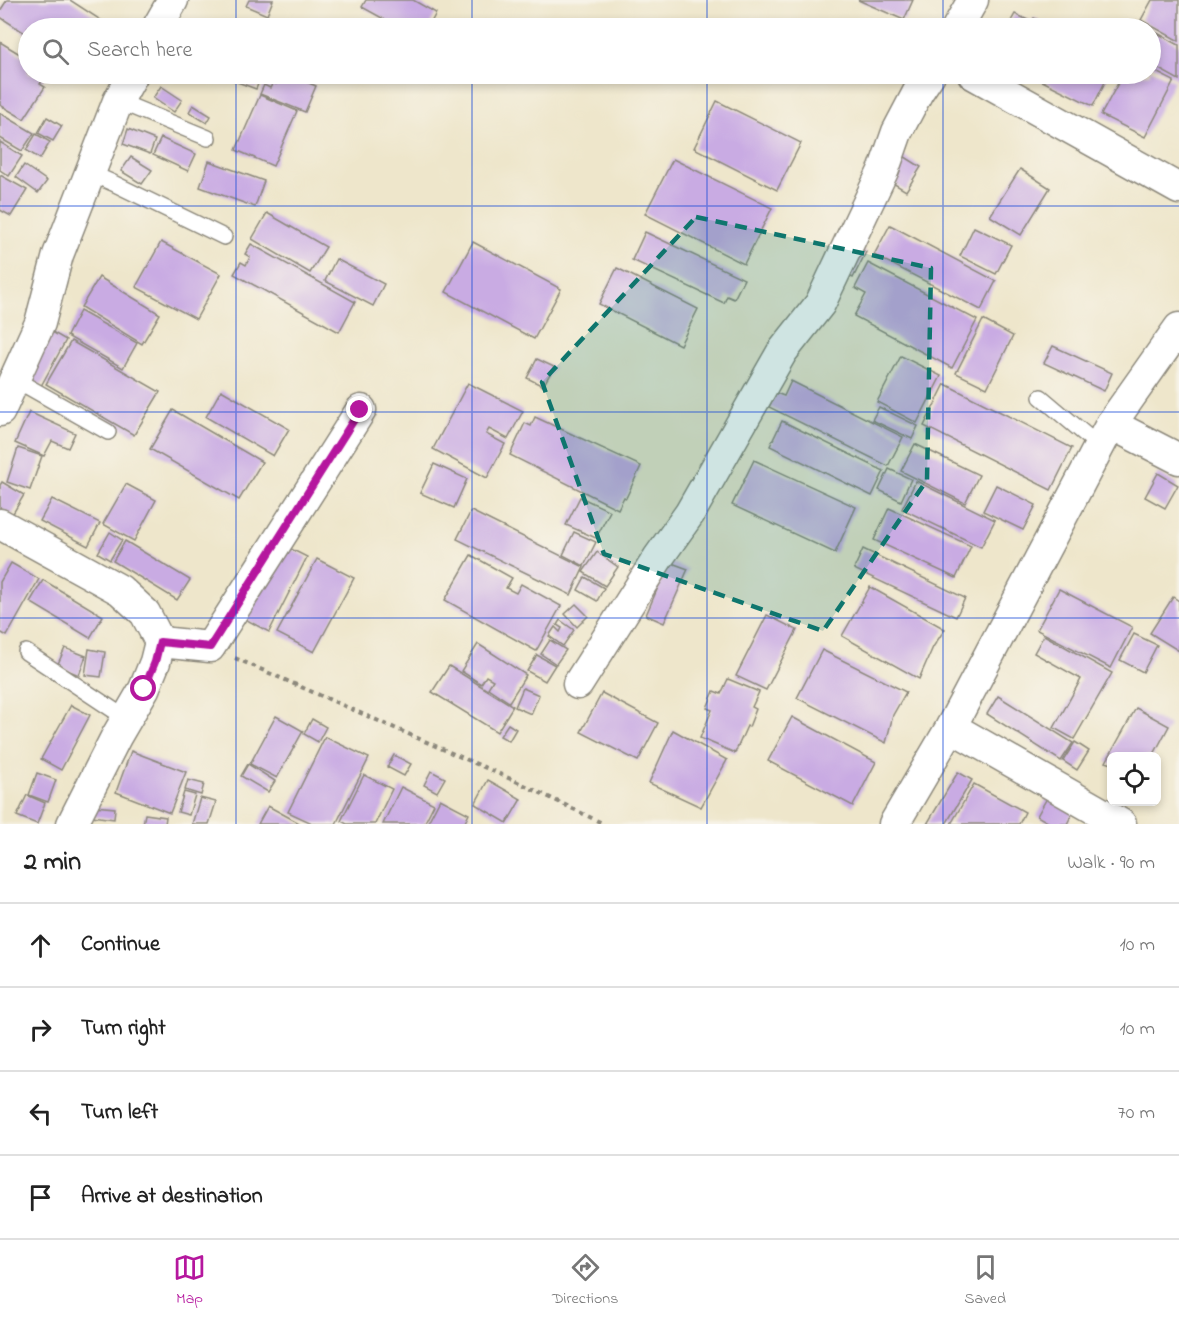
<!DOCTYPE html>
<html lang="en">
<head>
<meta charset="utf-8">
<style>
  body { margin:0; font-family:"Indie Flower",sans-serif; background:#f2f2f2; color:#222 }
  .controls { position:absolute; right:18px; bottom:18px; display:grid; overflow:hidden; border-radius:9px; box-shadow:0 3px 9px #0003 }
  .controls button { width:54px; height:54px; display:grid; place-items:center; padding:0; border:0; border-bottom:2px solid #e0e0e0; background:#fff; color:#222; font:30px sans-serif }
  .stop { position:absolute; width:18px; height:18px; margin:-14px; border:4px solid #b5179e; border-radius:50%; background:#fff }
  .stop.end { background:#b5179e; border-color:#fff; box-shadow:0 2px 6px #0008 }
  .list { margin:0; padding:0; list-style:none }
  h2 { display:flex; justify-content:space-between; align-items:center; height:78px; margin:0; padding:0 24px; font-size:26px }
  h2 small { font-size:20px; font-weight:400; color:#767676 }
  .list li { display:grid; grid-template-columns:39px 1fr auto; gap:18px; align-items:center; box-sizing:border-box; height:84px; padding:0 24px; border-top:2px solid #e0e0e0 }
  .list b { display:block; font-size:22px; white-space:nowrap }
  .list em { font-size:20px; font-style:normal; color:#767676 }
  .icon { flex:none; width:33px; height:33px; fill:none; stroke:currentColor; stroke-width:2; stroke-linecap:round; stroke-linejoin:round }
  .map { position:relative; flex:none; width:1179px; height:824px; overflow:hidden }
  .search { position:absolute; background:#fff; box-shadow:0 3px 9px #0003; left:18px; right:18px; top:18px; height:66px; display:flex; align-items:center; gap:15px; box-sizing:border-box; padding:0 21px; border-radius:33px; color:#767676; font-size:22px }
  .sheet { height:414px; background:#fff }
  nav { display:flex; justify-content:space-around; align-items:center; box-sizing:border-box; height:84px; border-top:2px solid #e0e0e0; background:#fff; font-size:16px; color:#767676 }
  nav a { display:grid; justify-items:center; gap:3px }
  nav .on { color:#b5179e }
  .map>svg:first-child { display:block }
  .building { fill:#c9abe3 }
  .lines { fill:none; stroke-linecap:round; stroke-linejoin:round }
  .lane-casing { stroke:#8c887b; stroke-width:18 }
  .street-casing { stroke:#8c887b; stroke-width:33 }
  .path { stroke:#8c887b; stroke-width:4; stroke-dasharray:4.5 4.5; stroke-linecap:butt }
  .lane { stroke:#fff; stroke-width:15 }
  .street { stroke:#fff; stroke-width:30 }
  .route { stroke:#b5179e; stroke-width:8 }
  .marked { fill:#0f766e; fill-opacity:0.2; stroke:#0f766e; stroke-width:4.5; stroke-dasharray:12 8; stroke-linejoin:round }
  .grid { fill:none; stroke:#1d4ed8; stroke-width:1.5; stroke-opacity:0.55 }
</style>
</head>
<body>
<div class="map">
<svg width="1179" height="824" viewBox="0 0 1179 824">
  <rect width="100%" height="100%" fill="#f7f3e8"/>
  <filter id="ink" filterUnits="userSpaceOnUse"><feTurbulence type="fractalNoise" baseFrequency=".0167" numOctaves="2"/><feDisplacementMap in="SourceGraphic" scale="12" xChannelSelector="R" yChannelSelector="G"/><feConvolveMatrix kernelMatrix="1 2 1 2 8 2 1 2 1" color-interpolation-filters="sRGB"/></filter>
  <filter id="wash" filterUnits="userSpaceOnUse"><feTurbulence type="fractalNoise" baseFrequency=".008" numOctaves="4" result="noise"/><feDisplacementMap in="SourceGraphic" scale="24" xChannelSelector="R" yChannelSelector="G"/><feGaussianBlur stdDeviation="1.35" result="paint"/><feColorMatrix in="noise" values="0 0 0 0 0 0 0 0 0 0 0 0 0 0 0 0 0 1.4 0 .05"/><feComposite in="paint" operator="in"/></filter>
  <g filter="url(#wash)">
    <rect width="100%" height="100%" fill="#eee6cb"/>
    <g id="blocks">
      <g class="building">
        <path d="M7 0H70L110 26 108 28H28V35L0 17V11Z"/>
        <path d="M249 0H273L267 15 246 6Z"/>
        <path d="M366 0H413L436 13 428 28H400L362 7Z"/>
        <path d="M858 0H913L904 20Z"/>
        <path d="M1152 0H1179V41L1141 20Z"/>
        <path d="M1015 14 1032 22 1034 18 1051 26 1049 28H1007Z"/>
        <path d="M1150 29 1179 45V80L1150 64Z"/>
        <path d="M0 42 28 59V74H47L40 84 45 87 24 119 0 105Z"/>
        <path d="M1150 69 1174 81 1145 137 1101 115 1123 74H1150Z"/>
        <path d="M216 74H262L256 89Z"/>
        <path d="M272 74H287L316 86 305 112 260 94 264 85 270 88 273 83 276 84 278 80 271 77Z"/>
        <path d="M1041 74H1109L1093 106 1038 79Z"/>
        <path d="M161 86 182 100 174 112 153 98Z"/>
        <path d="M260 95 297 111 273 166 236 150Z"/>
        <path d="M717 101 801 143 777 190 694 148Z"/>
        <path d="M193 105 211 116 207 123 189 112Z"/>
        <path d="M0 113 34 133 22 151 0 138Z"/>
        <path d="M47 117 62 126 53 141 38 133Z"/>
        <path d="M128 129 155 140 150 154 123 144Z"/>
        <path d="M36 134 50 142 40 159 26 150Z"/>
        <path d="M161 138 196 154 188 171 153 155Z"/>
        <path d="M0 142 22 156 9 176 0 170Z"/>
        <path d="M902 155 921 167 906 191 886 179Z"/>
        <path d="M131 157 152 170 142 184 121 171Z"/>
        <path d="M673 159 772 208 744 264 645 214Z"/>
        <path d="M209 161 264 181 255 207 200 187Z"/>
        <path d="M24 165 47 181 38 193 16 177Z"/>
        <path d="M1020 169 1050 188 1021 235 990 216Z"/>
        <path d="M0 175 27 190 11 216 0 210Z"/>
        <path d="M267 213 326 247 310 273 252 239Z"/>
        <path d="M890 225 996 281 981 310 874 255Z"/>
        <path d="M974 227 1011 245 996 274 960 256Z"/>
        <path d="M645 232 744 279 734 299 727 296 724 303 632 260Z"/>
        <path d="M161 242 221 274 196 319 136 287Z"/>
        <path d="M473 242 561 289 534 339 446 292Z"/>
        <path d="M251 244 355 302 339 332 234 274 241 262 246 265 250 257 245 254Z"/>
        <path d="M852 245 866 252 853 278 838 270Z"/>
        <path d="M336 259 384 284 373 306 325 281Z"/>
        <path d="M868 263 977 320 952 368 854 316 866 294 855 288Z"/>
        <path d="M617 268 698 309 680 345 599 304Z"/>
        <path d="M99 277 160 314 142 344 81 307Z"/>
        <path d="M80 311 137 343 123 368 67 336Z"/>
        <path d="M983 320 1013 336 987 388 956 373Z"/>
        <path d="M47 329 66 340 41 386 22 375Z"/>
        <path d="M71 341 160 392 134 435 46 384Z"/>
        <path d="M1053 346 1112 373 1104 391 1044 363Z"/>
        <path d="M901 356 941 376 917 423 877 402Z"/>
        <path d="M537 359 554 367 543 386 527 378Z"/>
        <path d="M791 381 903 437 888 466 769 407 776 393 784 396Z"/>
        <path d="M468 383 523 411 508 439 489 429 486 434 505 444 487 478 433 449Z"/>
        <path d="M945 384 1072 448 1051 490 924 426Z"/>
        <path d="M221 390 289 429 273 456 206 417Z"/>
        <path d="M879 407 918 426 912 439 872 420Z"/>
        <path d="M173 410 262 462 239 500 150 449Z"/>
        <path d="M29 412 75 433 68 448 52 441 44 456 15 443Z"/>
        <path d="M535 417 641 466 626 498 624 497 618 509 510 455 525 423 531 426Z"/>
        <path d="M782 421 884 471 872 496 770 446Z"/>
        <path d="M915 444 979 475 965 503 901 471Z"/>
        <path d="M18 448 42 456 30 490 7 482Z"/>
        <path d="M754 460 856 507 835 553 732 505Z"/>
        <path d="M434 464 467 479 454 508 420 493Z"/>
        <path d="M889 469 911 479 901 501 879 490Z"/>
        <path d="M1158 473 1178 485 1165 508 1145 497Z"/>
        <path d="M916 481 995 520 981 547 902 509Z"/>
        <path d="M2 482 24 495 12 515 0 508V485Z"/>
        <path d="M126 484 156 500 134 541 103 524Z"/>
        <path d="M996 485 1036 505 1023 530 983 511Z"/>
        <path d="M580 497 610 511 596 538 566 525Z"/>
        <path d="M52 499 100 523 88 546 40 521Z"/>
        <path d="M889 508 971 546 956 578 874 540Z"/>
        <path d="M471 511 584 567 571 595 457 539Z"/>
        <path d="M110 532 122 540 110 560 98 553Z"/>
        <path d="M574 532 596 542 584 566 563 555Z"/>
        <path d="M125 541 190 580 177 600 113 561Z"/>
        <path d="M283 545 307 557 269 632 245 619Z"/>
        <path d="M863 549 965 598 956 617 854 569Z"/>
        <path d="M597 552 618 567 605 586 583 572Z"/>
        <path d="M471 555 512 578 506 588 516 593 521 584 561 606 536 651 445 600Z"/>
        <path d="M317 559 354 578 314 652 277 633Z"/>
        <path d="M669 562 688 569 664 623 646 615Z"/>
        <path d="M11 563 39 579 7 636 0 632V582Z"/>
        <path d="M585 577 604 588 597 601 578 590Z"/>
        <path d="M43 580 103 616 90 638 30 602Z"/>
        <path d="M870 587 945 629 933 647 919 679 842 636Z"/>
        <path d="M1059 589 1132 627 1111 668 1037 630Z"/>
        <path d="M1173 597 1179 601V651L1150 633Z"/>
        <path d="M576 604 588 616 577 627 565 614Z"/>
        <path d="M767 615 797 630 766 690 736 676Z"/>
        <path d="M560 620 574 630 563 646 549 636 555 627 560 632 562 628 557 625Z"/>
        <path d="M1134 634 1157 645 1143 672 1120 660Z"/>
        <path d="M1044 635 1112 673 1074 739 1054 728 1081 679 1034 653Z"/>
        <path d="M550 640 566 650 556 664 541 654Z"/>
        <path d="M478 644 526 675 509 702 488 688 493 680 486 676 481 684 461 671Z"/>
        <path d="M65 648 86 656 79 675 57 666Z"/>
        <path d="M89 649 105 652 101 677 85 675Z"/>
        <path d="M822 650 906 692 893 715 886 743 797 698Z"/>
        <path d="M537 655 555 665 545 681 527 671Z"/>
        <path d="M449 666 513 706 497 732 432 692Z"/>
        <path d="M728 679 759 692 752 707 756 709 749 727 747 726 735 753 700 738 712 710 707 708 714 691 721 694Z"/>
        <path d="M523 688 539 695 531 714 515 707Z"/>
        <path d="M602 693 658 723 638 761 581 732Z"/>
        <path d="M998 696 1073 743 1061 761 987 714Z"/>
        <path d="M71 705 90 715 61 770 41 759Z"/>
        <path d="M1136 708 1169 726 1153 756H1112V764L1106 762Z"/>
        <path d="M276 716 303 731 277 778 250 764Z"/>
        <path d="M792 717 876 762 853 806 768 761Z"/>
        <path d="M312 719 326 727 318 742 304 734Z"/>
        <path d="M508 724 516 729 509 741 500 736Z"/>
        <path d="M673 730 727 760 701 807 649 783Z"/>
        <path d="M325 737 369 758 336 824H314L288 812Z"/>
        <path d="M1075 742 1089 751 1077 770 1063 761Z"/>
        <path d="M131 751 186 772 170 813 116 792Z"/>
        <path d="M394 755 411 764 404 776 387 767Z"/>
        <path d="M248 764 275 781 268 792 241 776Z"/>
        <path d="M431 771 445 778 437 792 424 785Z"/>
        <path d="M958 772 972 780 946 824H927Z"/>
        <path d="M37 773 56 780 48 802 29 795Z"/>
        <path d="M364 775 392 789 375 824H347L341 821Z"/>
        <path d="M188 780 204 784 201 795 185 790Z"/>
        <path d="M488 780 521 799 507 823 475 804Z"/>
        <path d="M974 784 1025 812 1019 824H951Z"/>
        <path d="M401 787 434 804 424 824H383Z"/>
        <path d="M184 792 195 795 189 815 178 812Z"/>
        <path d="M27 795 45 803 37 824 17 816Z"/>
        <path d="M200 798 216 802 209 824H192Z"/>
        <path d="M1047 798 1073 812 1067 824H1051L1037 816Z"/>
        <path d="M440 799 469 814 464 824H427Z"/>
        <path d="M93 806 115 808 114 819 92 816Z"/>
        <path d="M268 806 301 824H258Z"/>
        <path d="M145 814 166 817 165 824H143Z"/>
      </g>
    </g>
  </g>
  <g filter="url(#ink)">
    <use href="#blocks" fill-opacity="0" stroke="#8c887b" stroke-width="1.5"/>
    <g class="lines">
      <g class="lane-casing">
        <g id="lane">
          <path d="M118 101 208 138"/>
          <path d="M90 173 113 183 224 237"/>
          <path d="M14 380 25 385 108 432"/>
          <path d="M1041 397 1099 446"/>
          <path d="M26 652 127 719"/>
        </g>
      </g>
      <g class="street-casing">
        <g id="street">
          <path d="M157 28 173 0"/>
          <path d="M957 28 973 0"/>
          <path d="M973 74 1179 189"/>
          <path d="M0 411 40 323 58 255 118 101 133 74"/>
          <path d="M1111 424 1179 459"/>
          <path d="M0 524 120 590 145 613 160 642 155 662 144 689 116 737 72 824"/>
          <path d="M160 642 210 647 361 410"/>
          <path d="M578 684 658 558 690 513 782 352 820 304 884 169 897 132 918 92 930 74"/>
          <path d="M951 727 1121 824"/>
          <path d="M894 824 951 727 1111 424 1179 328"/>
        </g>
      </g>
      <path class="path" d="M235 658 520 783 604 824"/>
      <use href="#lane" class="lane"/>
      <use href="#street" class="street"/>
    </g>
  </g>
  <g class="lines" filter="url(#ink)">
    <path class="route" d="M144 689 155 662 160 642 210 647 360 410"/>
  </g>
  <path class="marked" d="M696 217 931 268 927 480 823 631 604 554 542 382Z"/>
  <path class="grid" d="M236 0V28M472 0V28M707 0V28M943 0V28M236 74V824M472 74V824M707 74V824M943 74V824M0 206H1179M0 412H1179M0 618H1179"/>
</svg>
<div class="controls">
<button><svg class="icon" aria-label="locate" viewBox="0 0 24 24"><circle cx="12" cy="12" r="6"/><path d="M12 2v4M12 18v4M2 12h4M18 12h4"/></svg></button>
</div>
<div class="stop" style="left:144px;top:689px"></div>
<div class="stop end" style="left:360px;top:410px"></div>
<div class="search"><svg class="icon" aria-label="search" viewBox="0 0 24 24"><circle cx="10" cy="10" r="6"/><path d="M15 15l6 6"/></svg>Search here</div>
</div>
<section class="sheet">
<h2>2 min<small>Walk · 90 m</small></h2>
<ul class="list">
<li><svg class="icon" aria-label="ahead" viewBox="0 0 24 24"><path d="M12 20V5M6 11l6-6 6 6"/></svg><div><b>Continue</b></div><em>10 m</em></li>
<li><svg class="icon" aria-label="right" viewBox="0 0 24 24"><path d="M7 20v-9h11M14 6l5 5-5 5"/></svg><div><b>Turn right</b></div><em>10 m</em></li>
<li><svg class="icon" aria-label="left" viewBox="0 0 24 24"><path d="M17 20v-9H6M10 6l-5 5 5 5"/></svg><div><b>Turn left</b></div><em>70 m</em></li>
<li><svg class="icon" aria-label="arrive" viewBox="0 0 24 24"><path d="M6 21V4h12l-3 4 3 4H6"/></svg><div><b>Arrive at destination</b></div></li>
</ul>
</section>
<nav>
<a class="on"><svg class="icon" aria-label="map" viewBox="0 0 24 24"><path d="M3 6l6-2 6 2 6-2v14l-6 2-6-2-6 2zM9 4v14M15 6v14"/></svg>Map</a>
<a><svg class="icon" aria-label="directions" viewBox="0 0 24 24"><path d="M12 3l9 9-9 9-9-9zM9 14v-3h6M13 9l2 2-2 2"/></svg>Directions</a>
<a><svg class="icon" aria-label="saved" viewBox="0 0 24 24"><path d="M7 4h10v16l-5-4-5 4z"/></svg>Saved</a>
</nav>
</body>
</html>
